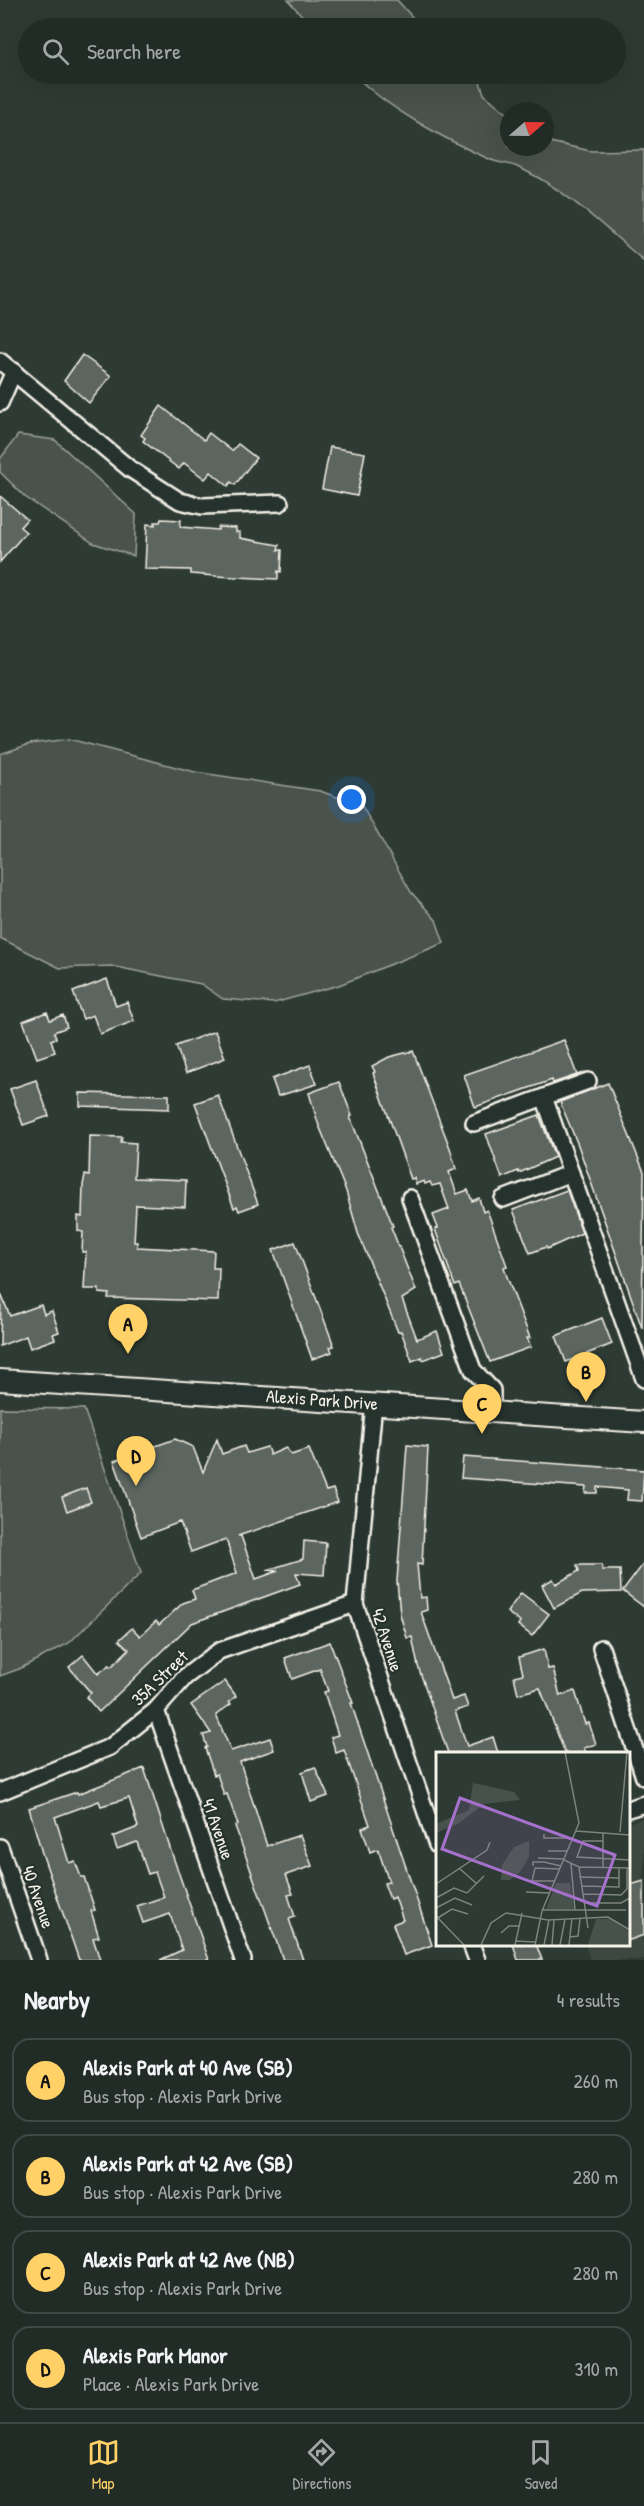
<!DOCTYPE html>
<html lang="en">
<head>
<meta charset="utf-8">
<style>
  body { margin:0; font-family:"Patrick Hand",sans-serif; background:#2e3833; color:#f1f3f6 }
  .compass { position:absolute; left:500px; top:102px; width:54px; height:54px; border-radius:50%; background:#222c27; box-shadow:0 6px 24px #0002; rotate:70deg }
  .you { position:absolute; left:352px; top:800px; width:21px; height:21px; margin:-15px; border:4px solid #fff; border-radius:50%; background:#1a73e8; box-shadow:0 0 0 9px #1a73e833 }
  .badge { display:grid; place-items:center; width:39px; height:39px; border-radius:50%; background:#ffd166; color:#111; font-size:20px; font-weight:700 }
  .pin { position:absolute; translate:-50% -50px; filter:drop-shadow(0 2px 3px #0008) }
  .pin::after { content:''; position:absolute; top:32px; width:21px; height:18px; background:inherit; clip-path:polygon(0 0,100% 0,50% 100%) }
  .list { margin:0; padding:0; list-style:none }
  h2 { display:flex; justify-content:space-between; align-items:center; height:78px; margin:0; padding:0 24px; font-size:26px }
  h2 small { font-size:20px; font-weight:400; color:#a2a7a7 }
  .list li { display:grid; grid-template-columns:39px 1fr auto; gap:18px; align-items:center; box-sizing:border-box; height:84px; margin:0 12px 12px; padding:0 12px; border:2px solid #3f4844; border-radius:18px }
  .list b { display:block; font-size:22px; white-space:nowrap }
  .list p { margin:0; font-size:20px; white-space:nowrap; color:#a2a7a7 }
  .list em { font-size:20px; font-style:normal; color:#a2a7a7 }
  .icon { flex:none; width:33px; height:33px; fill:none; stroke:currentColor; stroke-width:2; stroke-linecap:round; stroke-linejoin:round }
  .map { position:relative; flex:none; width:644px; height:1960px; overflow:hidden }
  .search { position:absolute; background:#222c27; box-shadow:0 6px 24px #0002; left:18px; right:18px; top:18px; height:66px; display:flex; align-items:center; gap:15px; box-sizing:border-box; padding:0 21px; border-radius:33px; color:#a2a7a7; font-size:22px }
  .sheet { height:462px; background:#222c27 }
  nav { display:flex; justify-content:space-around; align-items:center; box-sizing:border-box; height:84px; border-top:2px solid #3f4844; background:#222c27; font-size:16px; color:#a2a7a7 }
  nav a { display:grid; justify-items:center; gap:3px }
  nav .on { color:#ffd166 }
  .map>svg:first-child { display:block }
  .built { fill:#3c4841 }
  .green { fill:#48524c; stroke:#9ea29a; stroke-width:1.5 }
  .building { fill:#5c655e; stroke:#f4f1e8; stroke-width:1.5 }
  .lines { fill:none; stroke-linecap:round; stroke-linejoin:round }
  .minor-casing { stroke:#f4f1e8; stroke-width:20 }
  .tertiary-casing { stroke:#f4f1e8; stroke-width:24 }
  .minor { stroke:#26332d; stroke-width:15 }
  .tertiary { stroke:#26332d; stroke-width:20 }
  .labels { text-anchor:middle; stroke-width:4.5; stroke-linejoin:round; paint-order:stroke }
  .street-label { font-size:18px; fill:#f4f1e8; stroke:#26332d }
  .inset-road { fill:none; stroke:#7d847c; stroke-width:1.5 }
  .view { fill:#a571cd; fill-opacity:0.15; stroke:#a571cd; stroke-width:3 }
  .inset-edge { fill:none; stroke:#f4f1e8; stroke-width:3 }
</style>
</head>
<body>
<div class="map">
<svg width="644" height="1960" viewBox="0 0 644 1960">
  <rect width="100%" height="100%" fill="#2e3b34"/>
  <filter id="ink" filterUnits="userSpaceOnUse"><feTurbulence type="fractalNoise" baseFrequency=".0167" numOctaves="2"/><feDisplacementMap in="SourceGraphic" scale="12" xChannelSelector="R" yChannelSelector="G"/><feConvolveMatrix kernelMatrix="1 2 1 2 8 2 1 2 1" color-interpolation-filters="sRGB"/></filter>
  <g filter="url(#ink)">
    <path class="built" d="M644 1818V1960H590L585 1944H628V1823Z"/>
    <g class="green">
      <path d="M288 0H397L422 28H313Z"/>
      <path d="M354 74H470L480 82 484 94 509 115V147H545V141L591 151 644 150V261C604 227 564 187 515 166 507 163 497 163 489 159 448 141 383 106 354 74Z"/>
      <path d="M18 435 55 440 136 514 134 556 93 543 25 497 0 472V459Z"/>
      <path d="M69 739 195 772 320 791 362 806 411 892 436 920 444 943 339 985 274 1003 223 999 201 984 111 966 60 968 0 938V754L30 744Z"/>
      <path d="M0 1408 84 1409 141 1573 69 1643 19 1669 0 1676Z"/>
    </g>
    <g class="building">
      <path d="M82 355 111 376 89 403 64 381Z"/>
      <path d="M161 406 204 440 209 433 232 451 238 444 256 458 235 485 231 482 228 486 211 472 205 479 184 463 179 469 143 441 145 438 141 435Z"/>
      <path d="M330 447 365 453 357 496 322 489Z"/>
      <path d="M0 496 27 519 20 527 26 532 0 562Z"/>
      <path d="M161 519 181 520 180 527 218 530V527L236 528V532H240V538L279 545 278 550H282L281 572 278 571V579L215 576 191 574V570L145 569 147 524 155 525V522H160Z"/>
      <path d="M107 979 116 1006 127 1002 134 1021 100 1034 93 1015 83 1019 73 992Z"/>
      <path d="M47 1012 50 1020 63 1015 67 1027 54 1032 56 1038 51 1040 55 1052 37 1058 23 1021Z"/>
      <path d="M215 1031 225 1058 186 1073 176 1046Z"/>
      <path d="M564 1040 577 1075 553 1083 552 1080 475 1107 464 1075Z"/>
      <path d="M413 1051 450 1148 456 1169 449 1172 457 1194 468 1190 472 1201 479 1198 483 1212 487 1210 507 1266 504 1267 506 1274 530 1338H527L531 1347 490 1362 459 1284 455 1286 435 1229 438 1228 433 1215 449 1209 440 1184 432 1186 430 1182 425 1184 424 1181 416 1184 414 1178 411 1179 373 1073 375 1072 372 1066 389 1057Z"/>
      <path d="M310 1065 317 1084 278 1096 272 1079Z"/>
      <path d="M36 1080 49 1116 23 1125 10 1089Z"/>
      <path d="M339 1082 352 1116 350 1117 393 1226 391 1227 416 1290 402 1299 417 1339 437 1331 444 1352 423 1360 422 1357 412 1361 401 1331 398 1332 358 1233 346 1191 318 1123 309 1093Z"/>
      <path d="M608 1083 644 1172 642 1328 578 1145 560 1102Z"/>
      <path d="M80 1093 169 1095V1109L80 1106Z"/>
      <path d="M218 1095 258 1204 239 1211 237 1206 234 1208 195 1103Z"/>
      <path d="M539 1115 555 1157 519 1173 518 1171 502 1178 486 1134Z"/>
      <path d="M90 1136 122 1137 121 1142 136 1143 134 1178 186 1180 185 1207 136 1205 134 1242H137V1247L214 1251 213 1268H219L218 1301 108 1298 109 1294 99 1293V1289H84L86 1252H82L83 1232 78 1231V1216L82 1217 83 1185 85 1175 89 1176Z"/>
      <path d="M567 1190 582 1233 547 1249 546 1247 530 1253 513 1210Z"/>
      <path d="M295 1242 334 1346 330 1347 332 1352 312 1359 273 1250Z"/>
      <path d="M1 1294 10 1316 41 1305 44 1314 52 1311 59 1332 53 1334 55 1339 30 1348 26 1336 0 1346Z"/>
      <path d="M602 1318 612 1344 566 1362 556 1336Z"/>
      <path d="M175 1439 193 1447 203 1472 217 1439 222 1454 244 1446 247 1453 267 1447 270 1455 286 1448 291 1455 309 1449 326 1491 333 1489 338 1502 238 1536H241L256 1579 278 1571 267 1570 303 1559 304 1541 326 1543 324 1575 296 1573 300 1584 192 1623 99 1712 86 1697 91 1693 69 1667 83 1655 98 1674 109 1665 111 1667 129 1649 119 1640 132 1628 140 1636 156 1621 159 1625 183 1603 195 1599 192 1590 237 1573 226 1539 191 1552 180 1522 141 1537 114 1461Z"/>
      <path d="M407 1445 428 1447 422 1565 417 1564 420 1598 426 1597 427 1610 421 1612 452 1700 464 1696 468 1707 455 1711 467 1746 493 1737 498 1753H448L418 1666 412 1637 407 1638 400 1614 397 1581Z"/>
      <path d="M463 1457 644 1470 642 1501 627 1500 628 1490 597 1487V1493H585L586 1487 461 1478Z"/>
      <path d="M86 1488 91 1502 67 1511 62 1497Z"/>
      <path d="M644 1563V1607L623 1591Z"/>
      <path d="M577 1565H602V1570H620L621 1592 582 1593 554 1608 542 1585 553 1579 556 1584 579 1571Z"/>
      <path d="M521 1593 549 1614 532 1636 518 1625 520 1622 507 1612Z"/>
      <path d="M330 1642 353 1703H351L432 1945 404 1955 393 1924 403 1920 395 1897 390 1899 384 1883 389 1882 378 1849 370 1852 362 1828 370 1825 344 1750 336 1753 331 1737 338 1735 324 1692 328 1691 320 1669 292 1679 285 1658Z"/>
      <path d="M544 1649 548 1669 553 1668 560 1696 575 1691 585 1724 589 1723 596 1744 584 1748 586 1753H565L540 1688 518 1694 514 1676 523 1674 519 1657Z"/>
      <path d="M225 1681 236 1696 229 1702 231 1704 216 1715 231 1751 270 1738 274 1750 240 1762 267 1846 300 1835 312 1866 286 1875 293 1894 288 1895 295 1917 289 1919 303 1960H283L235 1826 238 1825 227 1794 224 1795 217 1774 214 1775 205 1748 207 1747 203 1735 211 1733 191 1705Z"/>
      <path d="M315 1767 328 1796 311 1802 302 1772Z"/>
      <path d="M144 1768 171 1851 209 1960H160L182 1950 170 1914 143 1923 137 1906 164 1897 155 1872 148 1874 137 1842 117 1849 113 1837 138 1827 129 1798 101 1806 99 1801 55 1817 69 1863 75 1861 81 1877H84L95 1910 91 1911 99 1937 93 1938 100 1960H79L42 1853 29 1808 77 1792 78 1794Z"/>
      <path d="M644 1881V1935L627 1941V1886Z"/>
      <path d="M513 1944H536L542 1960H518Z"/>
    </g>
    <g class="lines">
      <g class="minor-casing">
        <g id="minor">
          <path d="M0 361 130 469 180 501 202 506 280 503"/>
          <path d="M0 403 14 371"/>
          <path d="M588 1081 544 1097 644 1379"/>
          <path d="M474 1123 544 1097"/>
          <path d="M410 1198 473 1370 492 1390V1412"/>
          <path d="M503 1199 571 1173"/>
          <path d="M374 1403 355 1604 437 1845"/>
          <path d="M601 1648 644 1777"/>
          <path d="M156 1710 243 1960"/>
          <path d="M0 1792 110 1747 156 1710 185 1677 219 1651 355 1604"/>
          <path d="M628 1809 644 1804"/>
          <path d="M0 1847 39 1960"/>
          <path d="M471 1944 477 1960"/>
        </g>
      </g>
      <g class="tertiary-casing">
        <path id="tertiary" d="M0 1380 644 1422"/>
      </g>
      <use href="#minor" class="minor"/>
      <use href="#tertiary" class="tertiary"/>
    </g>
  </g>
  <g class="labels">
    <g class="street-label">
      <text transform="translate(322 1400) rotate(4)" y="6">Alexis Park Drive</text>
      <text transform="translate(387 1640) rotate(72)" y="6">42 Avenue</text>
      <text transform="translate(160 1678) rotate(-44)" y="6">35A Street</text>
      <text transform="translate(218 1829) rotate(71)" y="6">41 Avenue</text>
      <text transform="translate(38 1897) rotate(71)" y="6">40 Avenue</text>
    </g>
  </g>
  <g transform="translate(436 1752)">
    <rect width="194" height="194" fill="#2e3b34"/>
    <path d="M37 31 78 40 84 48 48 52 23 71 0 81V72L33 58ZM93 89V105L84 120 74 128H65L66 113 78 95ZM120 131H134L138 157H110ZM160 167H174L193 179V193H152Z" fill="#48524c"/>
    <path class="inset-road" d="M140 79 194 83M184 80 191 0M108 82V86H137M167 89H147L141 105 194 108M112 99H131M102 106 128 107M128 108 143 115 194 116M135 112 139 158M97 114V110H108L125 114M143 115 152 176M23 116 41 132M167 116V81M143 125 183 126M118 129H96L99 116 124 117M0 132 51 98 54 90M146 134 183 135V116M90 140 113 141M147 142 185 143 191 137V116M0 146 18 136 31 141 48 124M149 151H185L194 146M0 156 19 146 36 153M107 158H190M0 164 28 193M0 167 16 157 32 162M65 181 73 174H83M134 185 142 184 144 167M79 189 99 190M45 193 55 171 70 161 112 168 172 165 194 178M79 193 86 161M99 193 106 159 143 71 129 0M108 193 113 168M116 193 118 168M124 193 129 167M133 193 136 166"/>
    <path class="view" d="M24 46 179 103 161 154 6 97Z"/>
    <rect width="194" height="194" class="inset-edge"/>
  </g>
</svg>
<svg class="compass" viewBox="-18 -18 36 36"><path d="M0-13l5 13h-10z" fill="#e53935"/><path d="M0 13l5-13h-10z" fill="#a2a7a7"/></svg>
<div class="you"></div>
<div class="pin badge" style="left:128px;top:1354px">A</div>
<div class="pin badge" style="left:586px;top:1402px">B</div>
<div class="pin badge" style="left:482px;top:1434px">C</div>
<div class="pin badge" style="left:136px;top:1486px">D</div>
<div class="search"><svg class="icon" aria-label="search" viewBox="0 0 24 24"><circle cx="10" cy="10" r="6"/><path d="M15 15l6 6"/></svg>Search here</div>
</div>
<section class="sheet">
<h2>Nearby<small>4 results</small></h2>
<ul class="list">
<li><span class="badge">A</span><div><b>Alexis Park at 40 Ave (SB)</b><p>Bus stop · Alexis Park Drive</p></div><em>260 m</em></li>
<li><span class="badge">B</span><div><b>Alexis Park at 42 Ave (SB)</b><p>Bus stop · Alexis Park Drive</p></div><em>280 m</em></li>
<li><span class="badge">C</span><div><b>Alexis Park at 42 Ave (NB)</b><p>Bus stop · Alexis Park Drive</p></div><em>280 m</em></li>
<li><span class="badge">D</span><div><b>Alexis Park Manor</b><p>Place · Alexis Park Drive</p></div><em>310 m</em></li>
</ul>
</section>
<nav>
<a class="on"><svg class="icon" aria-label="map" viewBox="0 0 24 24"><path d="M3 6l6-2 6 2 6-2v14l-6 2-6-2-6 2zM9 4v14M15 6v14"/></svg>Map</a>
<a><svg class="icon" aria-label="directions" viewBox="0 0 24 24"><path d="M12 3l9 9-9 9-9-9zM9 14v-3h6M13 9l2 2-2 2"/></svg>Directions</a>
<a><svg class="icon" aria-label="saved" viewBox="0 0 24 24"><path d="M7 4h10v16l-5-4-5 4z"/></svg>Saved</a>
</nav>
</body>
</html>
